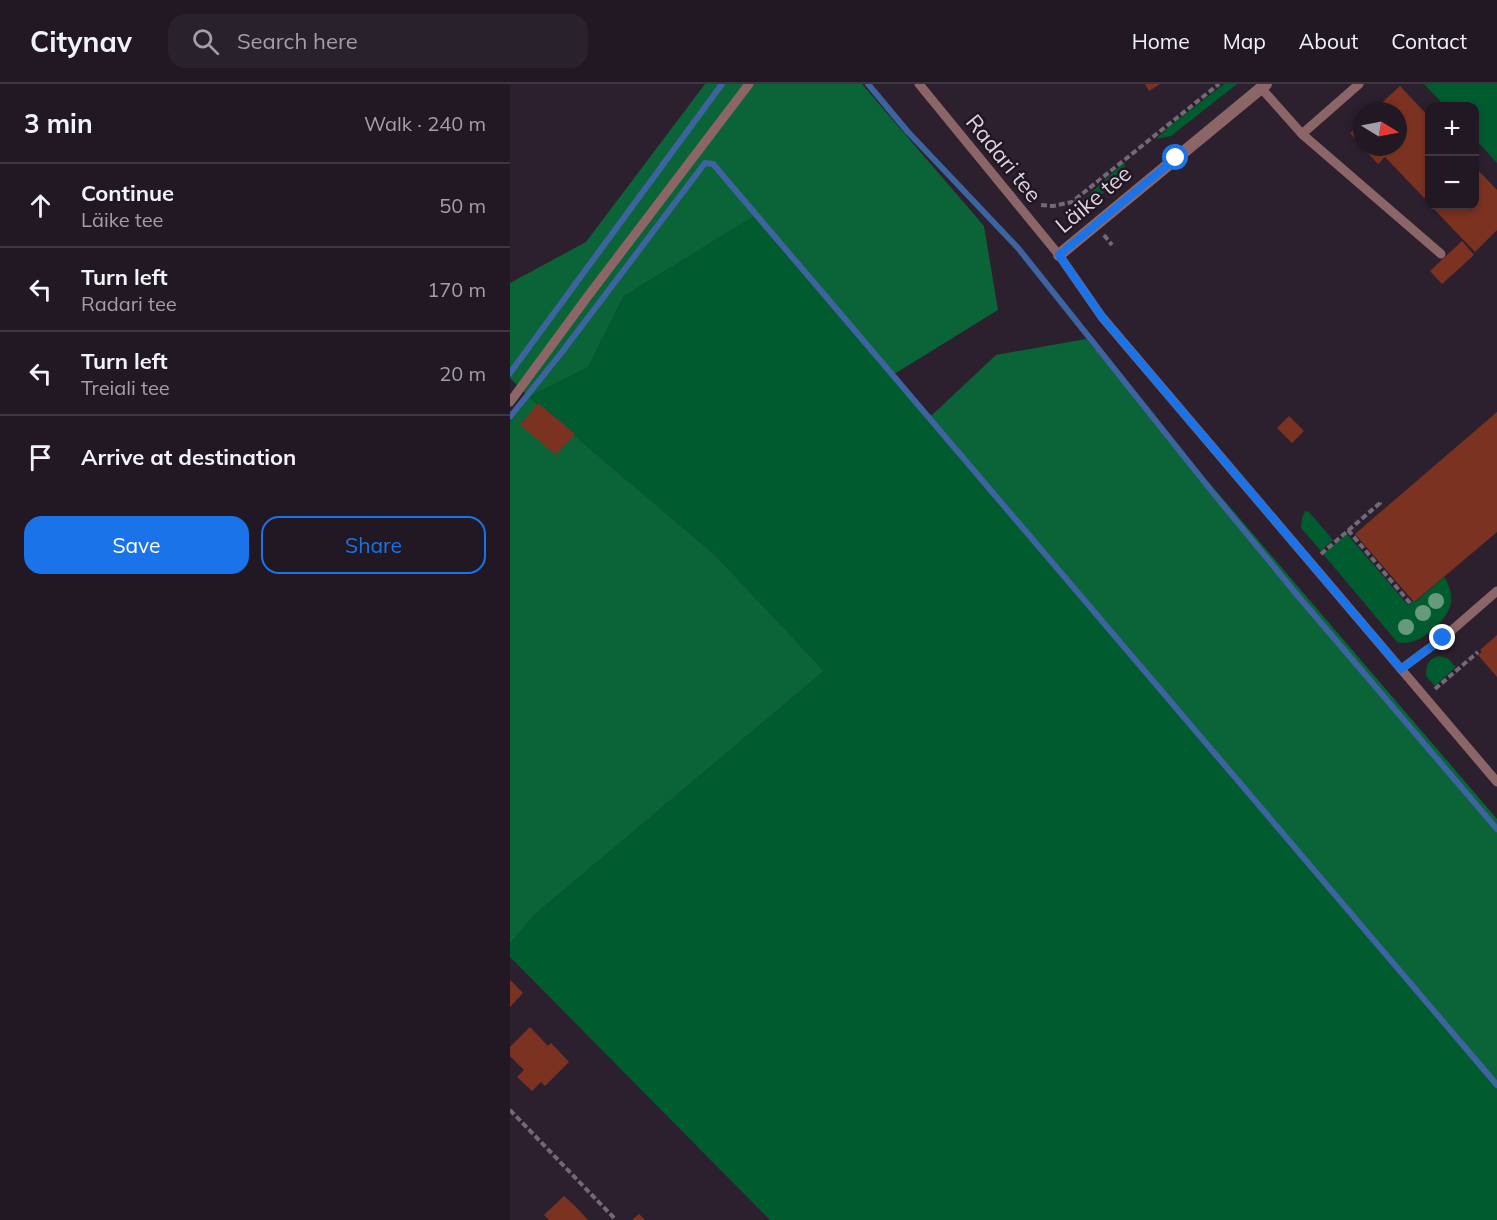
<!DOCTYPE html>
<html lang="en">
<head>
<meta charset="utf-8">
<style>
  body { margin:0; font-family:Mulish,sans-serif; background:#29212b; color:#f1f3f6 }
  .controls { position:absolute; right:18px; top:18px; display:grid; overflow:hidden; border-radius:12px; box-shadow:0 3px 9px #0003 }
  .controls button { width:54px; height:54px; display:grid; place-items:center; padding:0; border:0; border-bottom:2px solid #3e3741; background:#211823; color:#f1f3f6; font:30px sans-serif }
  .compass { position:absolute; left:843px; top:18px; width:54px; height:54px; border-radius:50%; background:#211823; box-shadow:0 3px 9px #0003; rotate:100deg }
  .stop { position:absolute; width:18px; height:18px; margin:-14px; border:4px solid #1a73e8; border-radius:50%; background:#fff }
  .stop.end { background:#1a73e8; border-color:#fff; box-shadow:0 2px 6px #0008 }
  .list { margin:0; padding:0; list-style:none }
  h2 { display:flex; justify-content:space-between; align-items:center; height:78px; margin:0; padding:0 24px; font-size:26px }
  h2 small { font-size:20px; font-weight:400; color:#a2a0a6 }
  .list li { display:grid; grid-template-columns:39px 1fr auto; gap:18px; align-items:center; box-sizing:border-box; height:84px; padding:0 24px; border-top:2px solid #3e3741 }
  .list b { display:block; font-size:22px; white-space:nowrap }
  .list p { margin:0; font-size:20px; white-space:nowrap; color:#a2a0a6 }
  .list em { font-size:20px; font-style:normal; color:#a2a0a6 }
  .actions { display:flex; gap:12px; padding:18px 24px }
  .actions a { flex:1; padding:14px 0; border:2px solid #1a73e8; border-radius:18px; text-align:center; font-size:21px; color:#1a73e8 }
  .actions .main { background:#1a73e8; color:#fff }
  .icon { flex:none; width:33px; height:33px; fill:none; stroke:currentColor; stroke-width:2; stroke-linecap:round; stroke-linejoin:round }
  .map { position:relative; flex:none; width:987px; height:1136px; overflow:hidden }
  header { display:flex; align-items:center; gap:36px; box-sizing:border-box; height:84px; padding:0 30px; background:#211823; border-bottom:2px solid #3e3741 }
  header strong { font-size:28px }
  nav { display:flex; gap:33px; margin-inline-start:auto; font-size:21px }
  .search { width:420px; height:54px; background:#29212b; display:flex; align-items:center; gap:15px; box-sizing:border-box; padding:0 21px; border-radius:18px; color:#a2a0a6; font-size:22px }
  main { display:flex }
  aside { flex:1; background:#211823 }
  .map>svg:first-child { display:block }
  .green { fill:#005b2f }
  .forest { fill:#0b6437 }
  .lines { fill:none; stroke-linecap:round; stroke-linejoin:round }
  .stream { stroke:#3d63a0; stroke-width:6 }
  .building { fill:#7c3221 }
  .path { stroke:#736976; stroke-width:4; stroke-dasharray:6 3; stroke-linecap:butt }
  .service { stroke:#8c6667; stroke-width:9 }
  .minor { stroke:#8c6667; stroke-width:12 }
  .tree { fill:#659a7a }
  .route { stroke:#1a73e8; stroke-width:8 }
  .labels { text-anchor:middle; stroke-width:5; stroke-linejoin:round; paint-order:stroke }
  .street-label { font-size:22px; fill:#dcd4de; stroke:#221625 }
</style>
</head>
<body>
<header>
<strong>Citynav</strong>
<div class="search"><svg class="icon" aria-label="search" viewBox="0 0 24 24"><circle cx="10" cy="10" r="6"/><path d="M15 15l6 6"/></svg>Search here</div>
<nav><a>Home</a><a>Map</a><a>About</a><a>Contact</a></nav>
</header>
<main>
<aside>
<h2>3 min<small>Walk · 240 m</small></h2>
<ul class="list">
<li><svg class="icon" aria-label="ahead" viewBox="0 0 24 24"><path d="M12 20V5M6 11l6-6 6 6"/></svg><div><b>Continue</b><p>Läike tee</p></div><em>50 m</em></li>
<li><svg class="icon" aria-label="left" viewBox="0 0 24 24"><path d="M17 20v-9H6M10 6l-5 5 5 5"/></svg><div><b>Turn left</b><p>Radari tee</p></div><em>170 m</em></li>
<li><svg class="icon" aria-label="left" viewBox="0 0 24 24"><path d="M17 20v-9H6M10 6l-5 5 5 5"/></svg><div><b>Turn left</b><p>Treiali tee</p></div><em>20 m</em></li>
<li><svg class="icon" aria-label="arrive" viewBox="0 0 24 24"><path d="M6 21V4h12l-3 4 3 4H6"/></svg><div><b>Arrive at destination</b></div></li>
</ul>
<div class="actions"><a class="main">Save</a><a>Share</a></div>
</aside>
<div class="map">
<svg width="987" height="1136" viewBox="0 0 987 1136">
  <rect width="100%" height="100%" fill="#2c202f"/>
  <g class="green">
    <path d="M714 0H727L661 52 646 55 660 42Z"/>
    <path d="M914 0H987V79L965 55 964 22H935Z"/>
    <path d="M615 78 614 88 577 125 573 116Z"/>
    <path d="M243 133 381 292 421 332 987 997V1136H260L0 873V860L23 832 314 587 205 471 19 313 78 283 114 212Z"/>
    <path d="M795 427 799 428 823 456 811 467 791 444 792 434Z"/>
    <path d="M837 450 898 521 903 517 905 518 934 493C940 501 944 515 939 525 932 542 905 564 887 558L813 470Z"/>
    <path d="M929 572 937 574 946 583 925 602 916 592C916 581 918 575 929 572Z"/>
  </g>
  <g class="forest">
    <path d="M195 0H352L474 142 488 226 381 292 243 133 114 212 78 283 19 313 205 471 314 587 23 832 0 860V338L19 313 0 294V199L76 158Z"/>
    <path d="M576 255 987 735V997L421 332 486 271Z"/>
  </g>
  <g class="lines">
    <g class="stream">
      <path d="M358 0 398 48 508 164 700 405 788 512 987 745"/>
      <path d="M0 289 212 0"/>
      <path d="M0 333 52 268 195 79 203 80 987 1001"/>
    </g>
  </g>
  <g class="building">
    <path d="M635 0H650L639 7Z"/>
    <path d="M890 2 920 34V120L875 73 868 80 852 63H888V27H863Z"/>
    <path d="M852 38V63L840 49Z"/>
    <path d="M964 82 987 106V146L965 168 921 122H964Z"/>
    <path d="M952 157 964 171 932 200 920 187Z"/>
    <path d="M28 319 65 350 46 371 10 341Z"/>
    <path d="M987 328V448L904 518 845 450Z"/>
    <path d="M779 332 794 347 782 359 767 344Z"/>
    <path d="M987 551V593L968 571 972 568 970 566Z"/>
    <path d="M0 896 13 909 0 923Z"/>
    <path d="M20 943 38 962 41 959 59 978 35 1002 31 998 22 1007 7 993 14 986 0 972V963Z"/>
    <path d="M54 1112 65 1122 78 1136H39L34 1131Z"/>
    <path d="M129 1130 135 1136H122Z"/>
  </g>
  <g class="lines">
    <g class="path">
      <path d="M566 115 576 129"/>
      <path d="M531 121 543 122 562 118 709 0"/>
      <path d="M594 151 602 161"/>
      <path d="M838 446 900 519"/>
      <path d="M811 470 870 419 869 417"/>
      <path d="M925 605 968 568"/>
      <path d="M0 1026 106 1136"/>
    </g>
    <g class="service">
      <path d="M409 0 549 171 592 233 987 698"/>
      <path d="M751 4 792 50 849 0"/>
      <path d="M792 50 931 170"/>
      <path d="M0 318 78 212 239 0"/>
      <path d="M891 585 933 554 987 507"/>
    </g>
    <path class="minor" d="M549 171 756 0"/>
  </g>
  <g class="tree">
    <circle cx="926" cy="517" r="8"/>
    <circle cx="913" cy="529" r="8"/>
    <circle cx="896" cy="543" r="8"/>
  </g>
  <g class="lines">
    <path class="route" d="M666 74 549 171 592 233 891 585 933 554"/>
  </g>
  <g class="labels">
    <g class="street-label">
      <text transform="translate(494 74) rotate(51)" y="8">Radari tee</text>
      <text transform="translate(583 115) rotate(-40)" y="8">Läike tee</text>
    </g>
  </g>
</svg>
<div class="controls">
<button>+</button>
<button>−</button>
</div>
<svg class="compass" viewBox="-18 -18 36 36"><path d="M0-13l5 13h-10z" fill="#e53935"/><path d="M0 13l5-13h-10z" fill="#a2a0a6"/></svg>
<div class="stop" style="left:666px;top:74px"></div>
<div class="stop end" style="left:933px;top:554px"></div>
</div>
</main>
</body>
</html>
